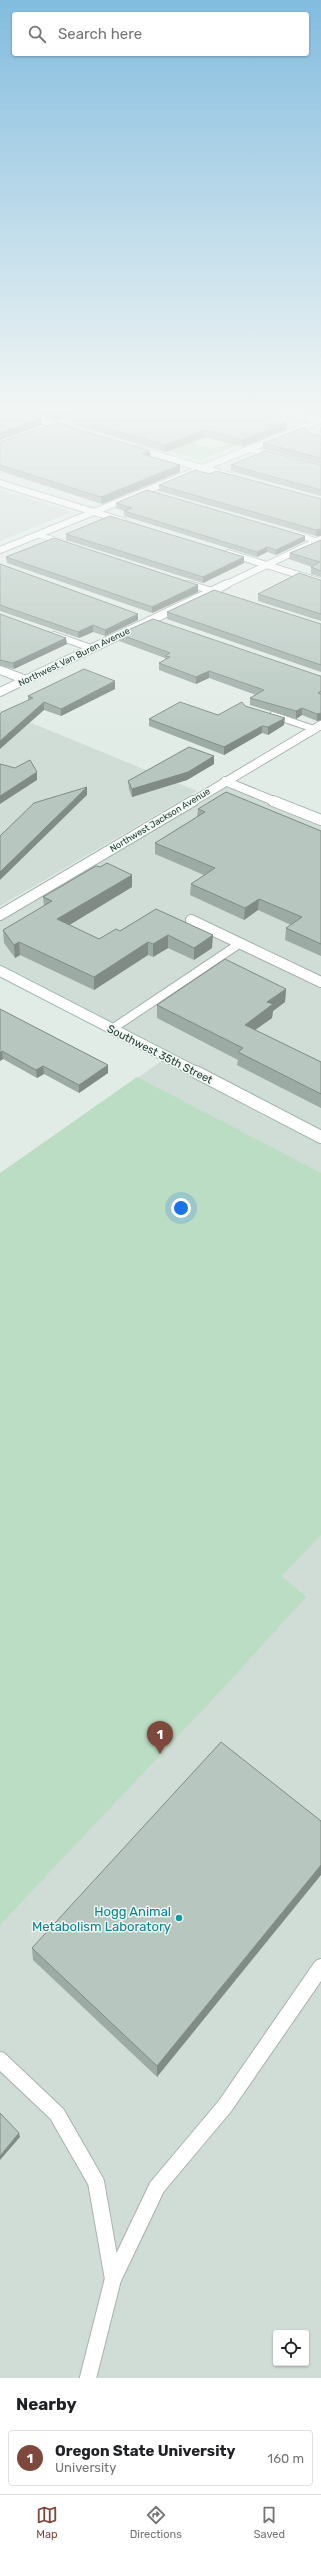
<!DOCTYPE html>
<html lang="en">
<head>
<meta charset="utf-8">
<style>
  body { margin:0; font-family:Rubik,sans-serif; background:#f2f2f2; color:#202124 }
  .controls { position:absolute; right:12px; bottom:12px; display:grid; overflow:hidden; border-radius:4px; box-shadow:0 1px 3px #0004 }
  .controls button { width:36px; height:36px; display:grid; place-items:center; padding:0; border:0; border-bottom:1px solid #e0e0e0; background:#fff; color:#202124; font:20px sans-serif }
  .you { position:absolute; left:181px; top:1208px; width:14px; height:14px; margin:-10px; border:3px solid #fff; border-radius:50%; background:#1a73e8; box-shadow:0 0 0 6px #1a73e833 }
  .badge { display:grid; place-items:center; width:26px; height:26px; border-radius:50%; background:#7e493c; color:#fff; font-size:13px; font-weight:700 }
  .pin { position:absolute; translate:-50% -33px; filter:drop-shadow(0 1px 2px #0008) }
  .pin::after { content:''; position:absolute; top:21px; width:14px; height:12px; background:inherit; clip-path:polygon(0 0,100% 0,50% 100%) }
  .list { margin:0; padding:0; list-style:none }
  h2 { display:flex; justify-content:space-between; align-items:center; height:52px; margin:0; padding:0 16px; font-size:17px }
  h2 small { font-size:13px; font-weight:400; color:#757577 }
  .list li { display:grid; grid-template-columns:26px 1fr auto; gap:12px; align-items:center; box-sizing:border-box; height:56px; margin:0 8px 8px; padding:0 8px; border:1px solid #e0e0e0; border-radius:4px }
  .list b { display:block; font-size:15px; white-space:nowrap }
  .list p { margin:0; font-size:13px; white-space:nowrap; color:#757577 }
  .list em { font-size:13px; font-style:normal; color:#757577 }
  .icon { flex:none; width:22px; height:22px; fill:none; stroke:currentColor; stroke-width:2; stroke-linecap:round; stroke-linejoin:round }
  .map { position:relative; flex:none; width:321px; height:2378px; overflow:hidden }
  .search { position:absolute; background:#fff; box-shadow:0 1px 3px #0004; left:12px; right:12px; top:12px; height:44px; display:flex; align-items:center; gap:10px; box-sizing:border-box; padding:0 14px; border-radius:4px; color:#757577; font-size:15px }
  .sheet { height:116px; background:#fff }
  nav { display:flex; justify-content:space-around; align-items:center; box-sizing:border-box; height:56px; border-top:1px solid #e0e0e0; background:#fff; font-size:11px; color:#757577 }
  nav a { display:grid; justify-items:center; gap:2px }
  nav .on { color:#7e493c }
  .map>svg:first-child { display:block }
  .built { fill:#d0dcd6; fill-rule:evenodd }
  .green { fill:#bbddc3 }
  .lines { fill:none; stroke-linecap:round; stroke-linejoin:round }
  .service-far3-casing { stroke:#a5b4ae; stroke-width:6 }
  .service-far2-casing { stroke:#a5b4ae; stroke-width:8 }
  .service-far1-casing { stroke:#a5b4ae; stroke-width:10 }
  .service-casing { stroke:#a5b4ae; stroke-width:18 }
  .minor-far2-casing { stroke:#a5b4ae; stroke-width:8 }
  .minor-far1-casing { stroke:#a5b4ae; stroke-width:10 }
  .minor-casing { stroke:#a5b4ae; stroke-width:12 }
  .tertiary-casing { stroke:#a5b4ae; stroke-width:8 }
  .secondary-far2-casing { stroke:#a0b8af; stroke-width:8 }
  .secondary-far1-casing { stroke:#a0b8af; stroke-width:12 }
  .secondary-casing { stroke:#a0b8af; stroke-width:14 }
  .service-far3 { stroke:#fff; stroke-width:5 }
  .service-far2 { stroke:#fff; stroke-width:6 }
  .service-far1 { stroke:#fff; stroke-width:8 }
  .service { stroke:#fff; stroke-width:16 }
  .minor-far2 { stroke:#fff; stroke-width:6 }
  .minor-far1 { stroke:#fff; stroke-width:8 }
  .minor { stroke:#fff; stroke-width:10 }
  .tertiary { stroke:#fff; stroke-width:6 }
  .secondary-far2 { stroke:#fff; stroke-width:6 }
  .secondary-far1 { stroke:#fff; stroke-width:10 }
  .secondary { stroke:#fff; stroke-width:12 }
  .wall { fill:#9daba5 }
  .shaded-wall { fill:#808b86 }
  .building { fill:#b7c7c0; stroke:#808b86 }
  .culture-dot { fill:#0f9aa8; stroke:#f2f9f5; stroke-width:1.5 }
  .labels { text-anchor:middle; stroke-width:3; stroke-linejoin:round; paint-order:stroke }
  .far-street-label { font-size:9px; fill:#223d35; stroke:#f2f9f5 }
  .street-label { font-size:11px; fill:#223d35; stroke:#f2f9f5 }
  .near-culture-label { font-size:13px; fill:#0d838f; stroke:#f2f9f5; text-anchor:end }
</style>
</head>
<body>
<div class="map">
<svg width="321" height="2378" viewBox="0 0 321 2378">
  <rect width="100%" height="100%" fill="#e2ece7"/>
  <g class="built">
    <path d="M0 490 17 495 72 512 0 541Z"/>
    <path d="M0 710 197 791 0 906Z"/>
    <path d="M226 784 321 823V2378H0V1175L170 1055 0 965V920ZM276 2333H306V2363H276Z"/>
  </g>
  <g class="green">
    <path d="M197 440 201 441 195 444C219 453 226 442 250 441L199 460 133 441Z"/>
    <path d="M137 1077 321 1173V1535L282 1576 306 1597 227 1684 0 1925V1173Z"/>
  </g>
  <g class="lines">
    <g class="service-far3-casing">
      <g id="service-far3">
        <path d="M249 449 274 456"/>
        <path d="M292 533 321 542"/>
        <path d="M38 535 65 543"/>
        <path d="M187 583 193 585"/>
      </g>
    </g>
    <g class="service-far2-casing">
      <g id="service-far2">
        <path d="M189 584 219 593"/>
        <path d="M54 635 91 648"/>
        <path d="M273 715 314 729"/>
      </g>
    </g>
    <g class="service-far1-casing">
      <path id="service-far1" d="M112 1029 239 944"/>
    </g>
    <g class="service-casing">
      <g id="service">
        <path d="M0 2060 57 2114 96 2182 113 2279"/>
        <path d="M88 2378 113 2279 157 2187 225 2106 321 1967"/>
      </g>
    </g>
    <g class="minor-far2-casing">
      <g id="minor-far2">
        <path d="M11 411 68 429"/>
        <path d="M136 449 202 468"/>
        <path d="M0 483 123 521"/>
        <path d="M228 553 321 582"/>
        <path d="M225 585 321 539"/>
      </g>
    </g>
    <g class="minor-far1-casing">
      <g id="minor-far1">
        <path d="M0 670 26 680"/>
        <path d="M0 692 227 584"/>
        <path d="M225 781 276 802"/>
        <path d="M192 802 321 725"/>
      </g>
    </g>
    <g class="minor-casing">
      <g id="minor">
        <path d="M273 801 321 820"/>
        <path d="M0 915 193 801"/>
        <path d="M191 920 321 982"/>
      </g>
    </g>
    <g class="tertiary-casing">
      <g id="tertiary">
        <path d="M278 411 321 420"/>
        <path d="M202 468 231 476"/>
      </g>
    </g>
    <g class="secondary-far2-casing">
      <path id="secondary-far2" d="M0 550 321 420"/>
    </g>
    <g class="secondary-far1-casing">
      <path id="secondary-far1" d="M0 971 198 1073"/>
    </g>
    <g class="secondary-casing">
      <path id="secondary" d="M196 1072 321 1137"/>
    </g>
    <use href="#service-far3" class="service-far3"/>
    <use href="#service-far2" class="service-far2"/>
    <use href="#service-far1" class="service-far1"/>
    <use href="#service" class="service"/>
    <use href="#minor-far2" class="minor-far2"/>
    <use href="#minor-far1" class="minor-far1"/>
    <use href="#minor" class="minor"/>
    <use href="#tertiary" class="tertiary"/>
    <use href="#secondary-far2" class="secondary-far2"/>
    <use href="#secondary-far1" class="secondary-far1"/>
    <use href="#secondary" class="secondary"/>
  </g>
  <g class="wall">
    <path d="M29 411H81L57 420Z"/>
    <path d="M255 412V414L287 429 242 447 205 437 165 452 72 424V418Z"/>
    <path d="M320 427H321V434L320 433Z"/>
    <path d="M309 434 321 436V464L263 449V443Z"/>
    <path d="M0 442 150 451 151 457 180 472 102 504 0 471Z"/>
    <path d="M231 465H321V496L231 471Z"/>
    <path d="M209 474 321 499V536H316L159 491V485Z"/>
    <path d="M116 503 305 536V541L276 555 267 552 257 557 124 516V511L116 508Z"/>
    <path d="M66 534 244 563 203 583 66 540Z"/>
    <path d="M321 540V577L311 574V567H312L289 559 290 553Z"/>
    <path d="M6 557 198 585V592L152 613 7 563Z"/>
    <path d="M0 564 138 614V620L105 636 93 632 79 638 0 611Z"/>
    <path d="M320 580H321V621L258 601V594Z"/>
    <path d="M167 612 321 624V672L167 619Z"/>
    <path d="M0 614 67 644 14 669 0 666Z"/>
    <path d="M119 634 320 676H321V720L317 721 302 715 296 719 250 705V698L256 695 209 678 196 684 159 670V663L165 660V658L119 641Z"/>
    <path d="M115 689 61 716 44 710 28 700V696Z"/>
    <path d="M245 706 284 725 268 735 262 733 224 755 149 726V719L218 715Z"/>
    <path d="M214 756V764L187 780 132 797 129 789 128 781Z"/>
    <path d="M198 809 321 831V956L285 940 286 928 291 925 258 910 244 920 190 895 191 884 204 875 155 854V843L197 817Z"/>
    <path d="M132 887 69 925 99 939 120 931 156 909 212 948 194 960 168 948 153 957 148 955 94 990 20 955 15 958 4 943 3 930 44 906 43 897Z"/>
    <path d="M286 989 285 1002 273 1011 272 1018 255 1030 321 1062V1108L237 1065 238 1060 157 1018V1005Z"/>
    <path d="M0 1009 108 1065V1073L79 1093 44 1074 37 1078 3 1059 0 1061Z"/>
    <path d="M321 1821 157 2077 33 1960 32 1948Z"/>
  </g>
  <g class="shaded-wall">
    <path d="M62 411H81L57 420 56 413Z"/>
    <path d="M41 419 42 425 0 440V433Z"/>
    <path d="M287 422V429L242 447V440Z"/>
    <path d="M205 430V437L165 452V445Z"/>
    <path d="M150 451 151 458 142 454Z"/>
    <path d="M180 465V472L102 504 101 497Z"/>
    <path d="M321 529V536H316V530Z"/>
    <path d="M305 536V541L276 555V550Z"/>
    <path d="M267 547V552L257 557V552Z"/>
    <path d="M244 557V563L203 583V577Z"/>
    <path d="M198 585V592L152 613V607Z"/>
    <path d="M138 614V620L105 636V630Z"/>
    <path d="M93 625V632L79 638 78 632Z"/>
    <path d="M66 638 67 644 14 669 13 663Z"/>
    <path d="M209 671V678L196 684V677Z"/>
    <path d="M115 681V689L61 716V709Z"/>
    <path d="M44 702V710L0 749V741Z"/>
    <path d="M302 708V715L296 719V711Z"/>
    <path d="M321 713V720L317 721V714Z"/>
    <path d="M285 718 284 725 268 735V727Z"/>
    <path d="M262 726V733L224 755V747Z"/>
    <path d="M214 756V764L187 780 132 797V789Z"/>
    <path d="M37 772V780L0 804V796Z"/>
    <path d="M87 787V795L0 880V872Z"/>
    <path d="M132 875V887L58 932 57 919Z"/>
    <path d="M259 899 258 910 244 920 245 908Z"/>
    <path d="M168 935V948L153 957V944Z"/>
    <path d="M213 935 212 948 194 960V948Z"/>
    <path d="M19 942 20 955 15 958 14 945Z"/>
    <path d="M148 942V955L94 990V977Z"/>
    <path d="M286 989 285 1002 273 1011 272 1018 244 1038 245 1025 267 1002Z"/>
    <path d="M2 1051 3 1059 0 1061V1053Z"/>
    <path d="M108 1065V1073L79 1093V1085Z"/>
    <path d="M43 1066 44 1074 37 1078 36 1070Z"/>
    <path d="M321 1865V1875L157 2077V2066Z"/>
    <path d="M19 2133 20 2137 0 2160V2156Z"/>
  </g>
  <g class="building">
    <path d="M0 411H17L41 419 0 433Z"/>
    <path d="M50 411H62L56 413Z"/>
    <path d="M89 411H254L255 412 252 413 287 422 242 440 205 430 165 445 72 418Z"/>
    <path d="M57 423 150 451 142 454 180 465 101 497 0 465V442Z"/>
    <path d="M303 427 306 428 309 434 321 436V458L263 443Z"/>
    <path d="M265 451 321 465V490L231 465Z"/>
    <path d="M195 470 209 474 217 471 321 499V529L316 530 159 485Z"/>
    <path d="M147 490 305 536 276 550 267 547 257 552 124 511 132 508 116 503Z"/>
    <path d="M110 516 244 557 203 577 66 534Z"/>
    <path d="M54 538 198 585 152 607 6 557Z"/>
    <path d="M321 540V571L311 567 320 562 290 553Z"/>
    <path d="M0 564 138 614 105 630 93 625 78 632 0 605Z"/>
    <path d="M299 573 320 580H321V614L258 594Z"/>
    <path d="M214 590 321 624V665L167 612Z"/>
    <path d="M0 614 66 638 13 663 0 660Z"/>
    <path d="M153 619 320 676H321V691L318 693 321 694V713L317 714 302 708 296 711 250 698 264 690 209 671 196 677 159 663 170 657 165 656 170 653 119 634Z"/>
    <path d="M84 669 115 681 61 709 44 702 0 741V714L2 712 33 698 28 696Z"/>
    <path d="M180 702 218 715 242 702 245 706 285 718 268 727 262 726 224 747 149 719Z"/>
    <path d="M189 747 214 756 188 772 132 789 128 781Z"/>
    <path d="M30 760 37 772 0 796V764L15 768Z"/>
    <path d="M87 787 0 872V836L34 803Z"/>
    <path d="M226 792 321 831V944L286 928 302 917 259 899 245 908 191 884 215 868 155 843 205 812 198 809Z"/>
    <path d="M107 863 132 875 57 919 99 939 116 929 120 931 156 909 213 935 194 948 168 935 153 944 148 942 94 977 19 942 14 945 3 930 52 901 43 897 96 866 100 867Z"/>
    <path d="M225 959 286 989 267 1002 273 1004 245 1025 321 1062V1094L238 1052 243 1048 157 1005Z"/>
    <path d="M0 1009 108 1065 79 1085 43 1066 36 1070 2 1051 0 1053Z"/>
    <path d="M221 1742 321 1821V1865L157 2066 32 1948Z"/>
    <path d="M0 2113 19 2133 0 2156Z"/>
  </g>
  <linearGradient id="sky" x2="0" y2="1"><stop stop-color="#82bcdf"/><stop offset="0.55" stop-color="#f2f6f4"/><stop offset="1" stop-color="#f2f6f4" stop-opacity="0"/></linearGradient>
  <rect width="321" height="744" fill="url(#sky)"/>
  <circle class="culture-dot" cx="179" cy="1918" r="4"/>
  <g class="labels">
    <g class="far-street-label">
      <text transform="translate(74 657) rotate(-26)" y="3">Northwest Van Buren Avenue</text>
      <text transform="translate(160 820) rotate(-31)" y="3">Northwest Jackson Avenue</text>
    </g>
    <g class="street-label">
      <text transform="translate(160 1054) rotate(27)" y="4">Southwest 35th Street</text>
    </g>
    <g class="near-culture-label">
      <text x="171" y="1916">Hogg Animal<tspan x="171" dy="15">Metabolism Laboratory</tspan></text>
    </g>
  </g>
</svg>
<div class="controls">
<button><svg class="icon" aria-label="locate" viewBox="0 0 24 24"><circle cx="12" cy="12" r="6"/><path d="M12 2v4M12 18v4M2 12h4M18 12h4"/></svg></button>
</div>
<div class="you"></div>
<div class="pin badge" style="left:160px;top:1754px">1</div>
<div class="search"><svg class="icon" aria-label="search" viewBox="0 0 24 24"><circle cx="10" cy="10" r="6"/><path d="M15 15l6 6"/></svg>Search here</div>
</div>
<section class="sheet">
<h2>Nearby<small></small></h2>
<ul class="list">
<li><span class="badge">1</span><div><b>Oregon State University</b><p>University</p></div><em>160 m</em></li>
</ul>
</section>
<nav>
<a class="on"><svg class="icon" aria-label="map" viewBox="0 0 24 24"><path d="M3 6l6-2 6 2 6-2v14l-6 2-6-2-6 2zM9 4v14M15 6v14"/></svg>Map</a>
<a><svg class="icon" aria-label="directions" viewBox="0 0 24 24"><path d="M12 3l9 9-9 9-9-9zM9 14v-3h6M13 9l2 2-2 2"/></svg>Directions</a>
<a><svg class="icon" aria-label="saved" viewBox="0 0 24 24"><path d="M7 4h10v16l-5-4-5 4z"/></svg>Saved</a>
</nav>
</body>
</html>
